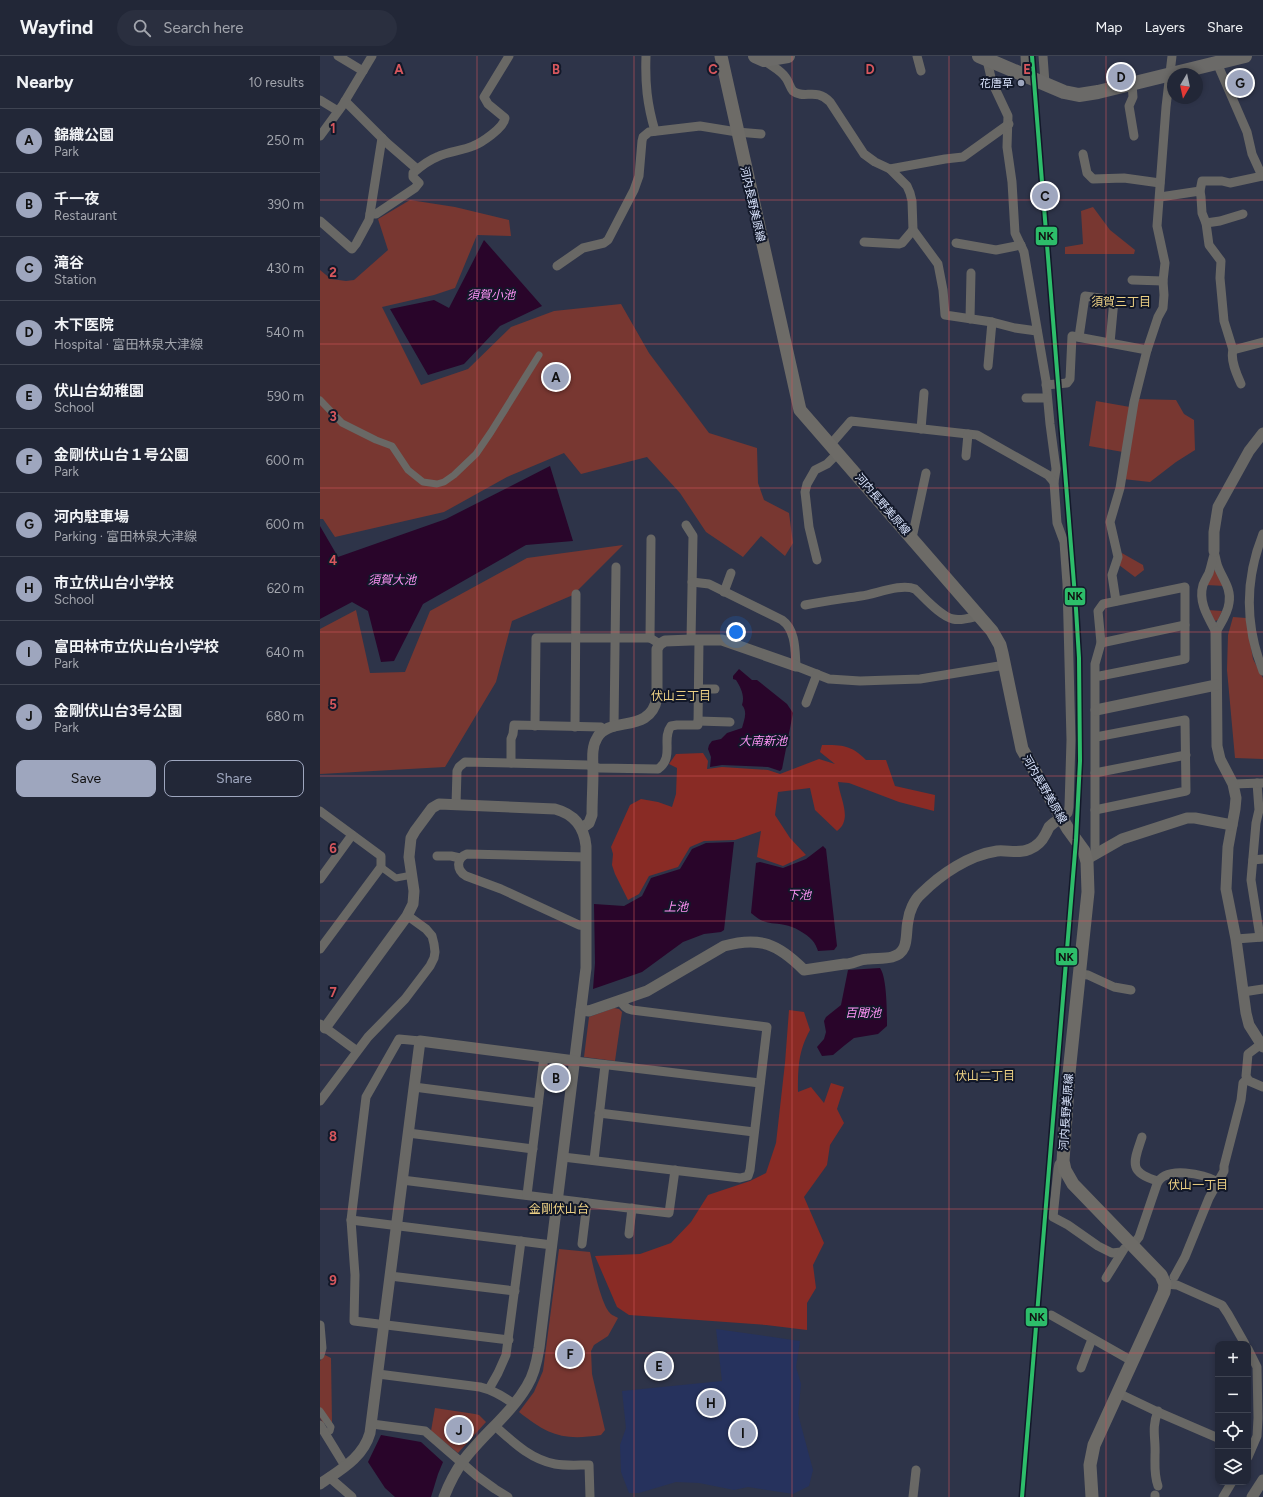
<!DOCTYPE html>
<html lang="en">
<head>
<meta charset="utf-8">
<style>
  body { margin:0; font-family:Figtree,"Noto Sans JP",sans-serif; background:#2a2f3f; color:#f1f3f6 }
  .controls { position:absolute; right:12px; bottom:12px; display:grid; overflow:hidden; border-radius:8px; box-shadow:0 2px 6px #0003 }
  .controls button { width:36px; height:36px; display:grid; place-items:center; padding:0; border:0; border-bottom:1px solid #3f4452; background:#222737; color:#f1f3f6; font:20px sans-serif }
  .compass { position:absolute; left:847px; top:12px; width:36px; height:36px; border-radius:50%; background:#222737; box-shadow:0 2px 6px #0003; rotate:189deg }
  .you { position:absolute; left:416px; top:576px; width:14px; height:14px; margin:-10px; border:3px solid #fff; border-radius:50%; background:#1a73e8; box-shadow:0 0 0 6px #1a73e833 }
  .badge { display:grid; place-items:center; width:26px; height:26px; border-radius:50%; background:#9ea6be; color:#111; font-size:13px; font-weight:700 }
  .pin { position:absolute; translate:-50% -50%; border:2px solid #fff; box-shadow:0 1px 4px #0006 }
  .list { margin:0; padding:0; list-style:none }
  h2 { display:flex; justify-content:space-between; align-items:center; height:52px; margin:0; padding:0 16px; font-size:17px }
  h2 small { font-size:13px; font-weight:400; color:#a2a5ad }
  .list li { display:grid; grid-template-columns:26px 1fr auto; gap:12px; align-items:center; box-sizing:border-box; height:64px; padding:0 16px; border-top:1px solid #3f4452 }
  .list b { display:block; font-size:15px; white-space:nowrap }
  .list p { margin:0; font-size:13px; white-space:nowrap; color:#a2a5ad }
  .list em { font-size:13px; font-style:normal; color:#a2a5ad }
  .actions { display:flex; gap:8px; padding:12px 16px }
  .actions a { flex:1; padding:9px 0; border:1px solid #9ea6be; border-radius:8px; text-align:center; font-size:14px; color:#9ea6be }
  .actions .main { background:#9ea6be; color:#111 }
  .icon { flex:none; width:22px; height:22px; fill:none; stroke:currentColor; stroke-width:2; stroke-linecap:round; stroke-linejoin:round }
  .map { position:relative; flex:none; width:943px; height:1441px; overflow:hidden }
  header { display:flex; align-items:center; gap:24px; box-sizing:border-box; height:56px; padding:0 20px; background:#222737; border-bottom:1px solid #3f4452 }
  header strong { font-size:19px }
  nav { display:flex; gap:22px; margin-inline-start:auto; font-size:14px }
  .search { width:280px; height:36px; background:#2a2f3f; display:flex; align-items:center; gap:10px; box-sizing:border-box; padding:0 14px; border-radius:22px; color:#a2a5ad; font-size:15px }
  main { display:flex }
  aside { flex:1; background:#222737 }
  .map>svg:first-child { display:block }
  .built { fill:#26325d }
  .green { fill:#783731 }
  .forest { fill:#892b25 }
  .water { fill:#29052a }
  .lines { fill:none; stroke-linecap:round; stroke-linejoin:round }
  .pedestrian { stroke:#696865; stroke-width:7 }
  .minor { stroke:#696865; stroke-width:9 }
  .tertiary { stroke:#696865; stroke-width:11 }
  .secondary { stroke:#6d6b67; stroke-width:13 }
  .primary { stroke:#6b6a68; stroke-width:14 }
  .rail-1-casing { stroke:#121829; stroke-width:7 }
  .rail-1 { stroke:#2dbd6a; stroke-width:4 }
  .grid { fill:none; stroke:#d7575d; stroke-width:1; stroke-opacity:0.55 }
  .poi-dot { fill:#9ea6be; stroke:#121829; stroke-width:1.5 }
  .labels { text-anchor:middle; stroke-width:4; stroke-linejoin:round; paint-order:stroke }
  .poi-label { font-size:11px; fill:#dae4fd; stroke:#121829; text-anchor:end }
  .street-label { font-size:11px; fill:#dae4fd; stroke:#121829 }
  .water-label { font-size:12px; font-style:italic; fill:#fe93f6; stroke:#121829 }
  .neighbourhood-label { font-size:12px; fill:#ecd084; stroke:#121829 }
  .grid-label { font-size:13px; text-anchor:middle; font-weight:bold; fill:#d7575d; stroke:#121829; stroke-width:4; stroke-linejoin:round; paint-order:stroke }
  .line-badge { stroke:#121829; stroke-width:1.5 }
  .pale-badge-label { font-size:11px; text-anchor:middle; font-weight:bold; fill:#111 }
</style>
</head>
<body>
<header>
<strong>Wayfind</strong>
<div class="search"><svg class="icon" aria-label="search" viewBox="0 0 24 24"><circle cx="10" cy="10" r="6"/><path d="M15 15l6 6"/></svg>Search here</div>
<nav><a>Map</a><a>Layers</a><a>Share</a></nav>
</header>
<main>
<aside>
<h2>Nearby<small>10 results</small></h2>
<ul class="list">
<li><span class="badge">A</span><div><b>錦織公園</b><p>Park</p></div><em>250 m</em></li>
<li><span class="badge">B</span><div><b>千一夜</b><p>Restaurant</p></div><em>390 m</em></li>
<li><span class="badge">C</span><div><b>滝谷</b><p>Station</p></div><em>430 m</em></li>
<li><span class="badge">D</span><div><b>木下医院</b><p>Hospital · 富田林泉大津線</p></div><em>540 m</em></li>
<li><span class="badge">E</span><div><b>伏山台幼稚園</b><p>School</p></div><em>590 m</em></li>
<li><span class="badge">F</span><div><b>金剛伏山台１号公園</b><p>Park</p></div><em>600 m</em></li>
<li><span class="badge">G</span><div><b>河内駐車場</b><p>Parking · 富田林泉大津線</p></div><em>600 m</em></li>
<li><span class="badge">H</span><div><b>市立伏山台小学校</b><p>School</p></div><em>620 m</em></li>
<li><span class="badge">I</span><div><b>富田林市立伏山台小学校</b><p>Park</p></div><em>640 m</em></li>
<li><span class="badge">J</span><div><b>金剛伏山台3号公園</b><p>Park</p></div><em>680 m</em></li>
</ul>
<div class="actions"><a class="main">Save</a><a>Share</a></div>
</aside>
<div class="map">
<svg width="943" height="1441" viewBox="0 0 943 1441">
  <rect width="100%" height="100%" fill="#2e3449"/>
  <path class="built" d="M396 1273 480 1285 476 1311 481 1328 478 1358 493 1414 489 1430 473 1438 428 1431 414 1434 379 1427 356 1426 319 1437H309L301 1416 300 1389 306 1372 302 1335 402 1325Z"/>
  <g class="green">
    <path d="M90 144 135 151 189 164 191 180 157 179 135 232 114 239 62 251 101 329 148 313 191 271 234 255 301 248 329 297 389 377 437 392 438 427 444 444 469 457 473 487 465 500 441 480 423 501 386 476 360 437 327 401 261 418 244 397 187 421 124 456 15 481 3 463H0V214L11 223 26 225 34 224 68 194 58 163Z"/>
    <path d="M773 151 790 174 815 194 814 198H745V191L763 188 761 155Z"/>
    <path d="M816 343 856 344 864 358 874 364 875 394 856 406 830 426 803 423Z"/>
    <path d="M776 345 810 351 803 396 769 390Z"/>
    <path d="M303 489 253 539 192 565 176 626 125 711 0 718V573L36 554 50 617 85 616 110 555 207 502Z"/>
    <path d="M800 496 823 509 824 514 815 521 799 509Z"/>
    <path d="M896 514 905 530 886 529 892 515Z"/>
    <path d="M888 554 902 555 898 564 895 565Z"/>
    <path d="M913 561 926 562 933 603 943 622V703L915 702 907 614 908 579Z"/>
    <path d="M294 952 299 953 302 956 295 1005 264 1001 269 961Z"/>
    <path d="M239 1193 270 1196C273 1209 281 1248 290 1257 291 1259 295 1260 298 1262L288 1280 274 1289 271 1295 272 1318 285 1374 281 1379C243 1385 228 1379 199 1356L214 1336 223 1315Z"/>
    <path d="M5 1299 11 1302 12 1367H3L0 1362V1305Z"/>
    <path d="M115 1352 155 1358 159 1359 166 1366 138 1397 111 1375Z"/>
  </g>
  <g class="forest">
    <path d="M502 689C523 689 531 689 546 704H566L575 730 615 739 614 755 579 746 529 727 518 726C520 743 533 763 517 775L495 754 490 732 458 736 455 759 470 782 486 799 463 810 437 801 441 775 415 784 384 785 370 791 358 811 329 820 319 838 308 844 295 818 292 809 293 798 291 791 310 749 321 743 338 746 352 751 356 738 357 712 349 708 356 698 383 697 388 705 387 713 402 711 448 714 460 718 499 703 515 708 500 696Z"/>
    <path d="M469 954 484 956 490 974C478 996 478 1012 478 1036L491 1031 504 1047 511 1027 524 1031 517 1053 524 1067 510 1089 507 1109 484 1141 504 1187 493 1209 496 1232 487 1247V1274L446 1269 309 1259 297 1251 275 1200 320 1198 351 1187 371 1166 388 1139 430 1125 446 1117 456 1087 465 1007Z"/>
  </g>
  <g class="water">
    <path d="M164 184 222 250 180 270 144 308 108 319 70 253 114 244 129 252Z"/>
    <path d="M230 410 253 485 206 489 103 548 74 605 61 606 48 555 32 546 0 563V470L18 501 126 463Z"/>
    <path d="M419 613 432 624H437L467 648 473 657 462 713 460 715 448 711 402 709 390 711 391 701 388 693 389 689 392 685 401 683 407 677 422 672C424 664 428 656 422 649 425 640 421 632 416 624L413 623V620Z"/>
    <path d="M414 786 404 874 401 876 384 878 363 886 322 916 273 933 275 907 274 848 304 850 322 840 331 822 360 813 372 793 386 787Z"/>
    <path d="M503 790 506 793 517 890 514 894 498 895C497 892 495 887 492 884 487 878 473 870 465 869 449 866 445 869 431 857L436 807 440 806 463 812 486 803Z"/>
    <path d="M560 912C567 921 567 957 567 970L558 978 534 982 525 989 513 999 502 1000 497 991 504 983 506 976 504 965 506 961 521 949 528 914Z"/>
    <path d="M61 1379 101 1386 123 1406 118 1418 111 1441H75L65 1432 48 1406Z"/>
  </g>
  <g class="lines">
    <g class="pedestrian">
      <path d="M0 344 22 367 56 384 72 390 88 414 103 426 117 428 124 426 134 419 156 398 171 376 219 299"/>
      <path d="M61 811 76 822 92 819"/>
      <path d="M0 1355 11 1371 10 1375 5 1377"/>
    </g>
    <g class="minor">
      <path d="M18 0 43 15"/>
      <path d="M326 0C325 27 327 48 335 75"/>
      <path d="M597 0 601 15"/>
      <path d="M705 0 706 19"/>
      <path d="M723 0 725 27"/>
      <path d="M444 4C451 10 461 14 466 22 469 26 470 32 473 35 484 44 496 31 510 46L544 98 555 106 570 113 587 130 590 137 592 145 593 174 618 208 623 234 625 259 672 266 695 272 717 275"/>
      <path d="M667 4 672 26 688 60 687 91 692 126 695 177 704 196 726 325 730 368 736 413 734 426 737 467 744 486 747 528 751 684 749 751 748 757 742 762"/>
      <path d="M897 7 927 76 932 98 942 120"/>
      <path d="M812 28 813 41 809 50 814 80"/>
      <path d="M0 44 18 55"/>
      <path d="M25 45 67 87 97 113"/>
      <path d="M0 80 22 50 52 0"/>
      <path d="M763 98 767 117 773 123 804 122 840 127"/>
      <path d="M570 113 625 103 643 101 689 68"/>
      <path d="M840 141 880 135"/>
      <path d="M50 158H56L95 132 99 127 93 121V117C100 111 109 104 117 101 129 95 142 95 153 90 161 87 184 72 185 62L168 48 164 41 189 0"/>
      <path d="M0 165 32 193 36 188 49 164 62 82"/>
      <path d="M886 167 900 165 923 158"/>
      <path d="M544 186 579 188 582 187 593 174"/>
      <path d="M636 187 676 194 701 189"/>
      <path d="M237 210 263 192 284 187 288 184 314 134 319 120 322 85 323 81 329 76 380 70 417 76 441 78"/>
      <path d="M812 224 843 225"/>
      <path d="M650 263 651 217"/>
      <path d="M759 281 765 240 794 244 790 287"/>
      <path d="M913 294 943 286"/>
      <path d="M668 310 672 266"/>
      <path d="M921 328C917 319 910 304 913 294L904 265 900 222 901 205 889 189 886 167 882 157 881 141 880 135 882 125H902L910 127 943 120"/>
      <path d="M726 329 747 327 750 323 752 280 827 294"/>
      <path d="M706 342H727"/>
      <path d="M601 373 604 337"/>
      <path d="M511 388 531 365 657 379 728 419 734 426"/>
      <path d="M646 400 648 378"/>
      <path d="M366 469 373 480 371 584"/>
      <path d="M943 478C925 523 925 570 943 615"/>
      <path d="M592 482 606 417"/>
      <path d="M894 495C895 499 896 504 897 508 901 521 912 532 909 547 908 557 901 567 896 576"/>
      <path d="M894 499C892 505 891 511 889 517 887 521 885 524 883 529 878 546 888 561 896 576"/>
      <path d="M497 504 489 471 485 436 487 428 495 414 507 408 518 397"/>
      <path d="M372 526 389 528 462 564C476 574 475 595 476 610L509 623 540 625 600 623 685 609"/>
      <path d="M404 536 411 517"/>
      <path d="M796 545 792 519 798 501 790 466 800 432 814 346 827 294 838 261 843 252 844 239 843 225 845 207 837 170 846 51 852 0"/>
      <path d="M485 549C504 545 522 543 541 540 556 538 581 527 595 533 605 542 620 560 633 563 641 565 650 562 658 560"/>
      <path d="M330 582 331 483"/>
      <path d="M781 587 865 569"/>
      <path d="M379 633H395"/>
      <path d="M486 647 497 618"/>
      <path d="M378 665 410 666"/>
      <path d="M215 670 216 582H330L340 588"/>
      <path d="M255 671 256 538"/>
      <path d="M294 671 296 511"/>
      <path d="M191 707V683L193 678 194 669 281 671 285 674"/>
      <path d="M775 717 866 699"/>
      <path d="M937 727 939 754 936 767 931 824 940 881"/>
      <path d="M913 728 942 727"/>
      <path d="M136 749 137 715 139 711 145 706 267 709 279 712 338 713C355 701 341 683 351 670L357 669H378L379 584"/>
      <path d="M775 754 866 735 865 664 776 681"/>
      <path d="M0 755 61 800V811L0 893"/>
      <path d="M775 799V608L781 587 778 555 783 548 865 531V603L775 621"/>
      <path d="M117 800H131L140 802"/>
      <path d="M933 804 943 803"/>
      <path d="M0 823 32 779"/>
      <path d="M266 870 259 869 181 833 146 820C136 814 136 802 147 798L266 801"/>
      <path d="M916 883 943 881"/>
      <path d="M760 918 768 919 794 931 811 934"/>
      <path d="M923 936 943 933"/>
      <path d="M0 968 37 995"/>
      <path d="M100 985 79 983 46 1041 31 1164 35 1219 34 1265 189 1284"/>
      <path d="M941 988 928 998 926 1020 929 1025 943 1031"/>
      <path d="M255 1005 440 1027"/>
      <path d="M94 1031 218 1047"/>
      <path d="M0 1045 48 981 85 943 110 910 114 902 115 896 114 888 112 880 106 873 88 860"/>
      <path d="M279 1057 434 1076"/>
      <path d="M88 1077 213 1093"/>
      <path d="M822 1081C814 1105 807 1117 838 1125"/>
      <path d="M243 1101 420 1122 428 1120 430 1114 447 971 312 954C306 953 303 950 301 944"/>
      <path d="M274 1104 285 1009"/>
      <path d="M743 1105 739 1108 738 1113 733 1161 748 1169 778 1190 792 1197 801 1196"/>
      <path d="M82 1124 349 1157 355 1114"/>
      <path d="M207 1139 224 1001"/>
      <path d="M31 1164 232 1189"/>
      <path d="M309 1178 312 1152"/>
      <path d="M262 1188 267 1147"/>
      <path d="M812 1190 819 1181 837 1128C845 1109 884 1118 898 1126"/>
      <path d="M70 1220 195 1235"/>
      <path d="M854 1221 865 1201 889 1142 904 1115V1110L921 1044 923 1027 927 1023"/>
      <path d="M786 1222 804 1193"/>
      <path d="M845 1228 857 1229 902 1249 908 1258 925 1288"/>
      <path d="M731 1259 812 1305"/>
      <path d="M0 1269 2 1292 0 1299"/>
      <path d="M928 1293 937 1311 938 1362 937 1380 928 1401"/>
      <path d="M761 1312 772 1283"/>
      <path d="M58 1318 160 1331C173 1334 183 1340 194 1348"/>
      <path d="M169 1333 178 1317 186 1299 201 1185"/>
      <path d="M798 1337 840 1357 898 1382"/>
      <path d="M52 1368 105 1375 157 1420 175 1433 188 1441"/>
      <path d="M0 1369 25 1410"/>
      <path d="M175 1370C193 1386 210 1403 235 1408 246 1410 258 1409 269 1409L270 1441"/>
      <path d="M9 1421 32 1441"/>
      <path d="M838 1430C834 1419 835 1410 835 1399 836 1382 831 1373 838 1355"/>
      <path d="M593 1441 596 1414"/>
      <path d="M835 1441V1439"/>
      <path d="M903 1441 912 1426"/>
    </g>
    <g class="tertiary">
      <path d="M894 495V476L898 451 929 395 943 377"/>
      <path d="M896 576 897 690 900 703 913 728 916 742 915 753 908 791 906 833 916 883 926 957 929 969 943 991"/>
      <path d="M776 654 896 629"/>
      <path d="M262 772 269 767 272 759C272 745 273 730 273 715 273 704 271 692 277 682 289 659 330 679 337 642V593L340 588 345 585 371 584H402L476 610"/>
      <path d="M767 803 802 783 867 762H875L912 769"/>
      <path d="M261 954 269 955 327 935 404 890C440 880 458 888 484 914L524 908C532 909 539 903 548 903 555 902 565 903 572 901 590 896 585 879 588 865 589 856 594 844 601 838 621 818 649 799 677 795 688 794 700 798 710 793 717 790 722 785 725 779 727 776 728 773 729 771 733 767 738 764 742 762"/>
      <path d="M5 972 87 860 93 848 94 835 89 801 91 782 95 775 112 752 119 748 235 753C254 758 264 770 266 790V912L219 1292C217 1305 214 1319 207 1330 190 1359 162 1379 143 1405 135 1416 129 1428 124 1441"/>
      <path d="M0 1428C20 1414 43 1402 50 1377L100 985 255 1005"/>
      <path d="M932 1441 943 1424"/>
    </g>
    <path class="secondary" d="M401 0 480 354 672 575 680 589 682 597 702 693 748 773 764 795 767 806 768 836 749 1017 743 1105 745 1114 753 1128 841 1219 845 1228 844 1236 774 1389 770 1409 772 1441"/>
    <g class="primary">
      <path d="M435 0 444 4 468 0"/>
      <path d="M659 0 744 36 759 39 778 36 925 0"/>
    </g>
    <g class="rail-1-casing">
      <path id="rail-1" d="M702 1441 756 784 760 705 759 602 756 553 712 0"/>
    </g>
    <use href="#rail-1" class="rail-1"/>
  </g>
  <path class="grid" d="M157 0V1441M314 0V1441M472 0V1441M629 0V1441M786 0V1441M0 144H943M0 288H943M0 432H943M0 576H943M0 720H943M0 865H943M0 1009H943M0 1153H943M0 1297H898M928 1297H943"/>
  <circle class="poi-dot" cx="701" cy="27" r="4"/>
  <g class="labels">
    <g class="poi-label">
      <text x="693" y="31">花唐草</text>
    </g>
    <g class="street-label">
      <text transform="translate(433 148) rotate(77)" y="4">河内長野美原線</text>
      <text transform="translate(563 448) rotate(49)" y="4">河内長野美原線</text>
      <text transform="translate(725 733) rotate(60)" y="4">河内長野美原線</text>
      <text transform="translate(746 1056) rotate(-86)" y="4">河内長野美原線</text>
    </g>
    <g class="water-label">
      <text x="171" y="243">須賀小池</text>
      <text x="72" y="528">須賀大池</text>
      <text x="443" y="689">大南新池</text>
      <text x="479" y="843">下池</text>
      <text x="356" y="855">上池</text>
      <text x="543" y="961">百聞池</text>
    </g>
    <g class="neighbourhood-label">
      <text x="801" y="250">須賀三丁目</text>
      <text x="361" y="644">伏山三丁目</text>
      <text x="665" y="1024">伏山二丁目</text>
      <text x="878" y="1133">伏山一丁目</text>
      <text x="239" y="1157">金剛伏山台</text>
    </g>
  </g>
  <g class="grid-label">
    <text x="79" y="18">A</text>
    <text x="236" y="18">B</text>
    <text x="393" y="18">C</text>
    <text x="550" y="18">D</text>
    <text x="707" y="18">E</text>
    <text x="13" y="77">1</text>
    <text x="13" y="221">2</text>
    <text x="13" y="365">3</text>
    <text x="13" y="509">4</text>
    <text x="13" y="653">5</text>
    <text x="13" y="797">6</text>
    <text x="13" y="941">7</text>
    <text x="13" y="1085">8</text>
    <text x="13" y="1229">9</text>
  </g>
  <g class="line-badge">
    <rect x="715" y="170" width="23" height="20" rx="4" fill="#2dbd6a"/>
    <rect x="744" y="531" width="22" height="19" rx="4" fill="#2dbd6a"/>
    <rect x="735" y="891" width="23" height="19" rx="4" fill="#2dbd6a"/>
    <rect x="705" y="1251" width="23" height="20" rx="4" fill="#2dbd6a"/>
  </g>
  <g class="pale-badge-label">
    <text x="726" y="184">NK</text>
    <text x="755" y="544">NK</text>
    <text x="746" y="905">NK</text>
    <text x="717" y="1265">NK</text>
  </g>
</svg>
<div class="controls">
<button>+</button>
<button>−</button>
<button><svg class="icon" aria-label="locate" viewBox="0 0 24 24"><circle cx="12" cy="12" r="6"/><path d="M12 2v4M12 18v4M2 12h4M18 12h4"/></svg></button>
<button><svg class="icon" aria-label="layers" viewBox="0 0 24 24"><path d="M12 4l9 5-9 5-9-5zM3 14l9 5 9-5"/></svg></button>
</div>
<svg class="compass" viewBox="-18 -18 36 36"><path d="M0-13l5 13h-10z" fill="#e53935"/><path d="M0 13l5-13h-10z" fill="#a2a5ad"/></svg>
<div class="you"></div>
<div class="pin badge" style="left:236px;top:321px">A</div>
<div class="pin badge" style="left:236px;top:1022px">B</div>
<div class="pin badge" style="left:725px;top:140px">C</div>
<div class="pin badge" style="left:801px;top:21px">D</div>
<div class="pin badge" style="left:339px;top:1310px">E</div>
<div class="pin badge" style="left:250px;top:1298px">F</div>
<div class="pin badge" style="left:920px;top:27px">G</div>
<div class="pin badge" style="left:391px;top:1347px">H</div>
<div class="pin badge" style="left:423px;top:1377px">I</div>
<div class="pin badge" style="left:139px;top:1374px">J</div>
</div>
</main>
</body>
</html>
